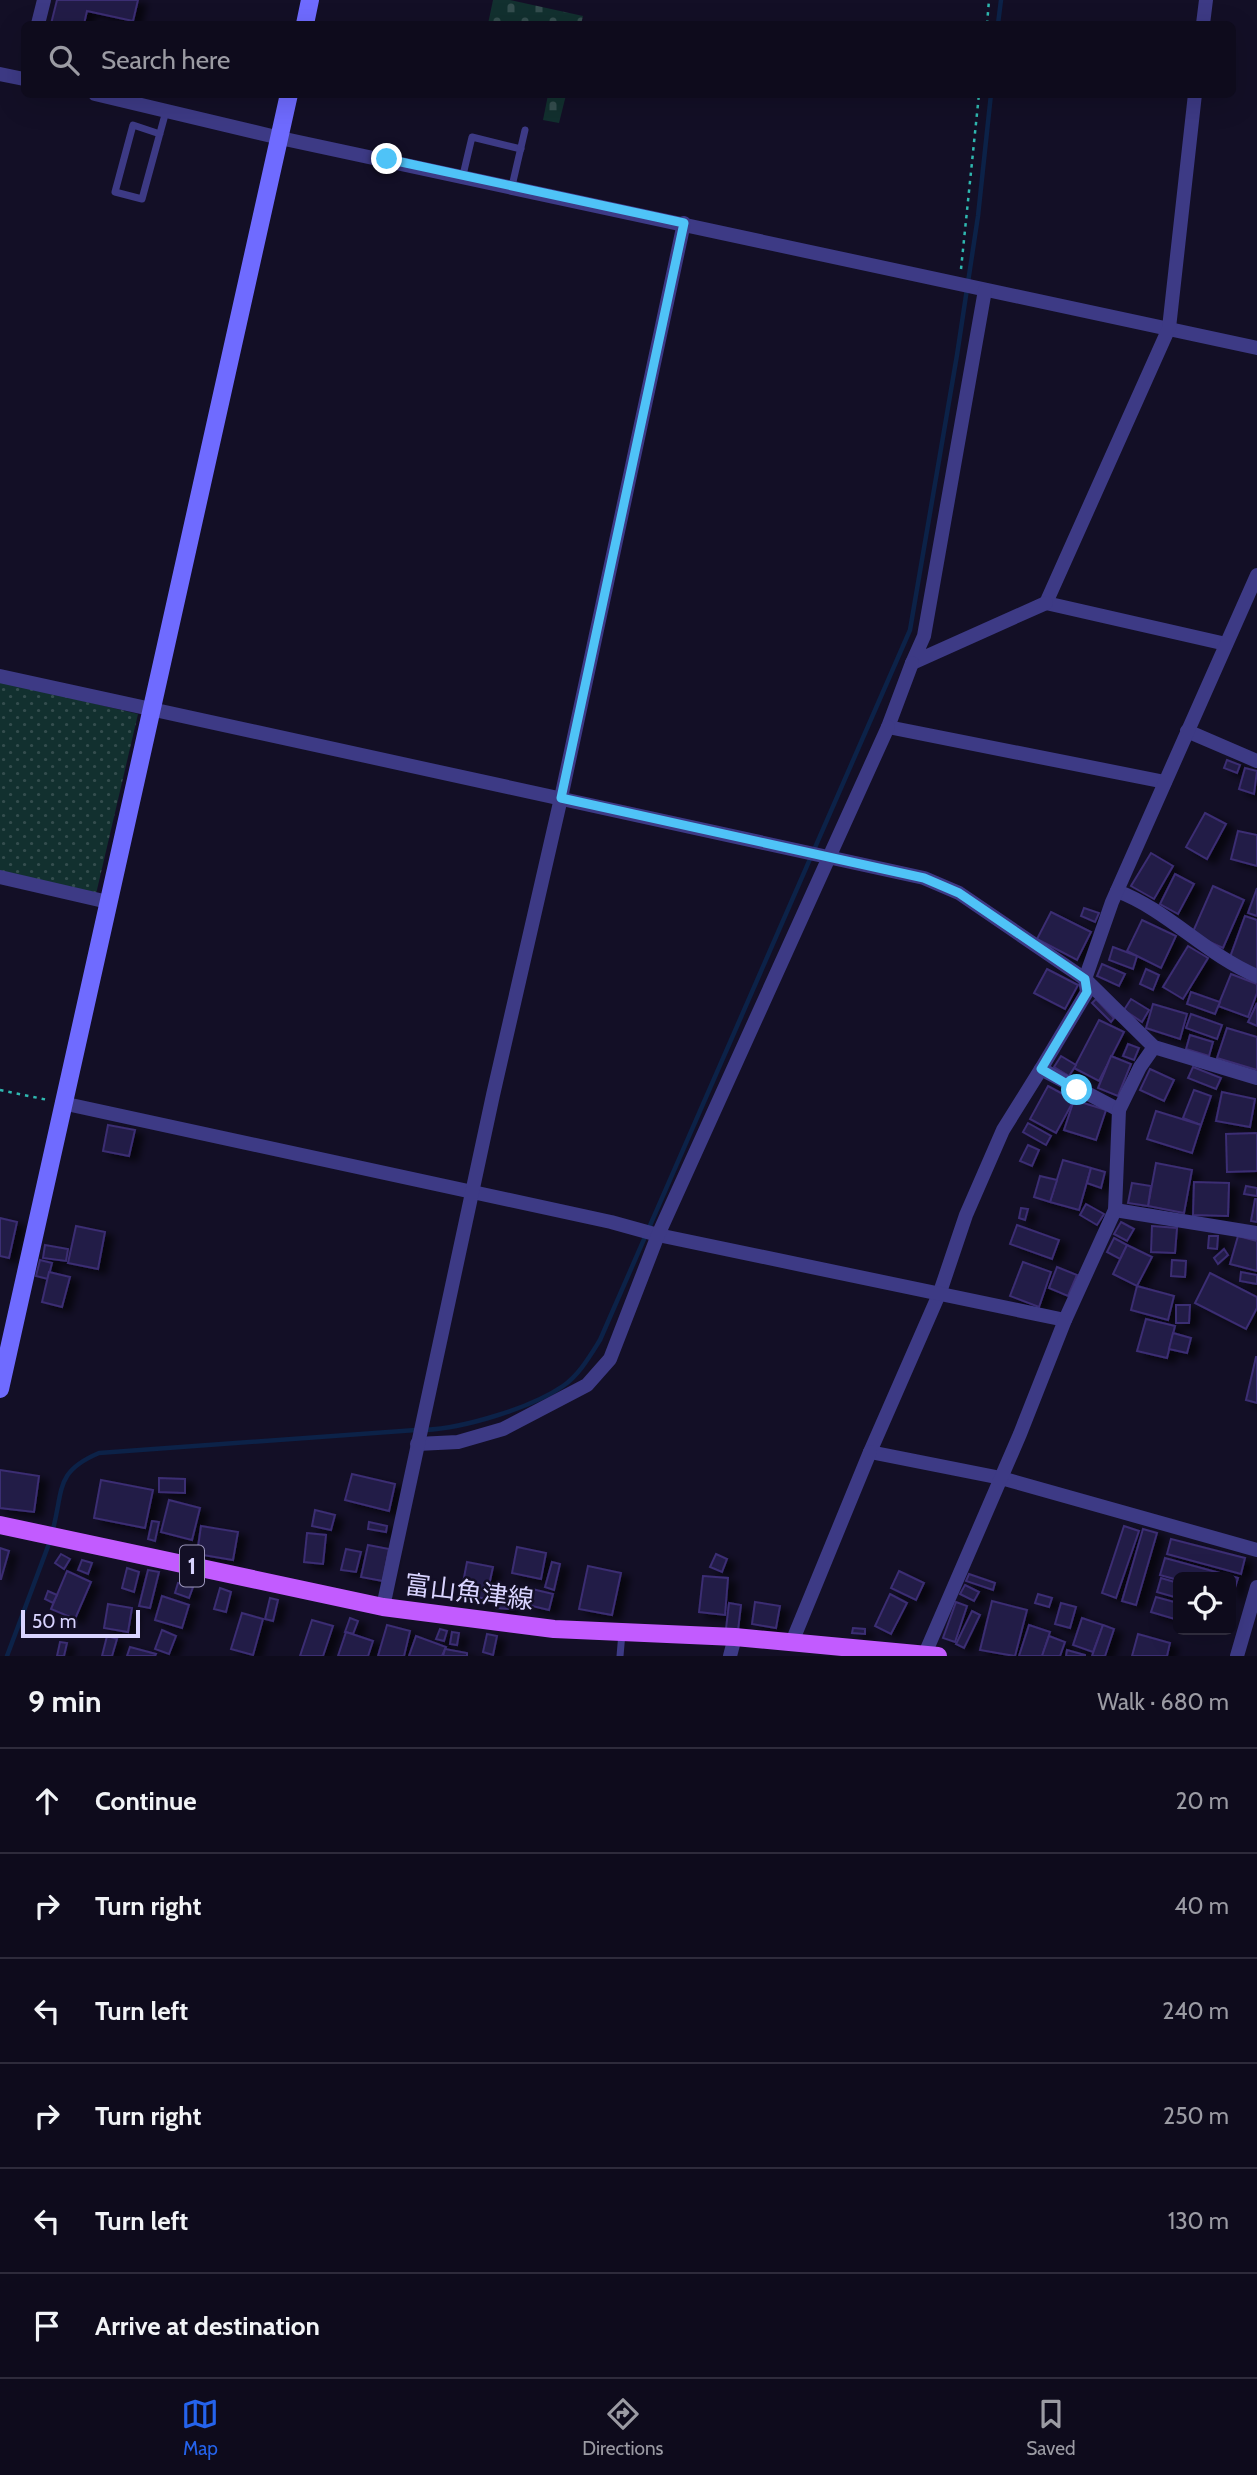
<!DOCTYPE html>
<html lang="en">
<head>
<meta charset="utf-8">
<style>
  body { margin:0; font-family:Cabin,"Noto Sans JP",sans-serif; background:#171425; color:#f1f3f6 }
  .controls { position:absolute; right:21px; bottom:21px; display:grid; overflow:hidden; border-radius:10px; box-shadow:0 7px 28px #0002 }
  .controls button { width:63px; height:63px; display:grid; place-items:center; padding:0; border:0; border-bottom:2px solid #2e2b3b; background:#0e0b1c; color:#f1f3f6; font:35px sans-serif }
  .scale { position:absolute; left:21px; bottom:18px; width:119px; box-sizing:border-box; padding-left:7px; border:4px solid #d9d4ff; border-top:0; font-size:19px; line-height:24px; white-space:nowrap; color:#d9d4ff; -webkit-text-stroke:5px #130f26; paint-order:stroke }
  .stop { position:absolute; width:21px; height:21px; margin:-16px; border:5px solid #4fc3f7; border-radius:50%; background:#fff }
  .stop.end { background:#4fc3f7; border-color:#fff; box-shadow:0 2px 7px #0008 }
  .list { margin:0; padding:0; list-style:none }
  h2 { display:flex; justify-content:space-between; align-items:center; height:91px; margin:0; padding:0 28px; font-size:30px }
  h2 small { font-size:23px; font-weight:400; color:#9b9ba3 }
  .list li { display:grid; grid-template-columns:46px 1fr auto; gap:21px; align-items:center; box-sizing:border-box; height:105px; padding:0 28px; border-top:2px solid #2e2b3b }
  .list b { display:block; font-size:26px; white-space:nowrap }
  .list em { font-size:23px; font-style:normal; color:#9b9ba3 }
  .icon { flex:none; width:38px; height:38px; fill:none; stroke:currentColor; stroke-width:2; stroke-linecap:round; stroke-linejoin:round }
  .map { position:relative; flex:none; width:1257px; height:1656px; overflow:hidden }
  .search { position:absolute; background:#0e0b1c; box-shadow:0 7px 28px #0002; left:21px; right:21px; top:21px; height:77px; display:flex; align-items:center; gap:18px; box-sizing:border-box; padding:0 24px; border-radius:10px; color:#9b9ba3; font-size:26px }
  .sheet { height:721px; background:#0e0b1c }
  nav { display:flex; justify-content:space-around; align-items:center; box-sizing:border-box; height:98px; border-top:2px solid #2e2b3b; background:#0e0b1c; font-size:19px; color:#9b9ba3 }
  nav a { display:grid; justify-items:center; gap:4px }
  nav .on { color:#2563eb }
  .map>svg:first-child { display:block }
  .grass { fill:url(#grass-dots) }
  .cemetery { fill:url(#cemetery-stones) }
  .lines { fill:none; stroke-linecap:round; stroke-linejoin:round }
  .stream { stroke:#0c2248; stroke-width:4.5 }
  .building { fill:#241b47; stroke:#3b2d73; stroke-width:2; filter:url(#shadow) }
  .path { stroke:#2fb8b0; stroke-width:2.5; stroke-dasharray:3.5 5; stroke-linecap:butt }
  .lane { stroke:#3d3a85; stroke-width:7 }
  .street { stroke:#3d3a85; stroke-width:14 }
  .secondary { stroke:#6f6bff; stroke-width:18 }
  .primary { stroke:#c25bff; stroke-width:18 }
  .route { stroke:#4fc3f7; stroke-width:9 }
  .labels { text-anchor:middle; stroke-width:5; stroke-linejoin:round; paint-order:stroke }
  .shield { fill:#130f26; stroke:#9e99be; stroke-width:2 }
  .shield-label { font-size:24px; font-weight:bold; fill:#d9d4ff }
  .street-label { font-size:26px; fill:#d9d4ff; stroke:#130f26 }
</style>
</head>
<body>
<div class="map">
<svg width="1257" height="1656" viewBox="0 0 1257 1656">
  <defs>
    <pattern id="grass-dots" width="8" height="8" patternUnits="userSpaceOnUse" patternTransform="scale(1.75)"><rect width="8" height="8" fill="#12302f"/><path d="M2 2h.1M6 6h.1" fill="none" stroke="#344d4e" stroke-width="1.8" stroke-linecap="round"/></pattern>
    <pattern id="cemetery-stones" width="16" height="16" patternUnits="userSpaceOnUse" patternTransform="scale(1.75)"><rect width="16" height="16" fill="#12302f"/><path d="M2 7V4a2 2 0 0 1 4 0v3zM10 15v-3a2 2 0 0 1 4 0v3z" fill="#344d4e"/></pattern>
    <filter id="shadow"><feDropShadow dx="8" dy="4.5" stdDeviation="3.5" flood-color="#0009"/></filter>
  </defs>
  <rect width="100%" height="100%" fill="#130f26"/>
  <path class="grass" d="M0 681 138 714 96 894 0 871Z"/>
  <g class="cemetery">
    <path d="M493 0H510L583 16 581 24H488Z"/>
    <path d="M548 95H566L559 123 543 120Z"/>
  </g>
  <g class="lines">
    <g class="stream">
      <path d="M998 24 1001 0"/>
      <path d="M425 1430C464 1428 531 1408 563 1386 579 1375 590 1356 600 1340L910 630 957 355 978 216 991 94"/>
      <path d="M52 1533C64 1490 54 1472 99 1453L416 1430"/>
      <path d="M7 1656 50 1541"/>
    </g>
  </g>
  <g class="building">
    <path d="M57 0H138L133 21 87 11 84 24H51Z"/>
    <path d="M1227 760 1240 765 1237 773 1224 768Z"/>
    <path d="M1245 768 1257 771 1254 794 1239 789Z"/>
    <path d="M1205 813 1226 824 1207 859 1186 847Z"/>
    <path d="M1238 831 1257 835V866L1231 859Z"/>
    <path d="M1151 853 1173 866 1154 899 1131 886Z"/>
    <path d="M1175 874 1194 884 1178 914 1160 904Z"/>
    <path d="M1213 886 1244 900 1223 948 1192 934Z"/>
    <path d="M1257 888V916L1248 913Z"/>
    <path d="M1084 908 1099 913 1095 922 1081 916Z"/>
    <path d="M1051 912 1091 932 1077 960 1037 939Z"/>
    <path d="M1245 916 1257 920V970L1229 960Z"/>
    <path d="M1142 920 1176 936 1161 968 1127 951Z"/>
    <path d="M1188 946 1208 958 1183 999 1163 987Z"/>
    <path d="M1113 947 1137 956 1133 969 1109 960Z"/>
    <path d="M1102 964 1125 974 1119 986 1097 976Z"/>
    <path d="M1047 969 1078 985 1065 1009 1034 993Z"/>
    <path d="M1146 969 1159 975 1153 990 1140 984Z"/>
    <path d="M1231 974 1257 984V993L1248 1017 1218 1006Z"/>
    <path d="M1191 992 1220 1002 1215 1014 1187 1004Z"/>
    <path d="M1096 999 1114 1018 1111 1022 1092 1003Z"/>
    <path d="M1131 999 1149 1010 1142 1022 1124 1010Z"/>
    <path d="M1257 1003V1026L1248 1022Z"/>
    <path d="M1153 1004 1187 1014 1180 1039 1146 1028Z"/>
    <path d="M1191 1014 1222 1025 1217 1039 1186 1028Z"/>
    <path d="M1099 1020 1124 1032 1099 1081 1074 1068Z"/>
    <path d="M1227 1028 1257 1037V1070L1217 1058Z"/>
    <path d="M1190 1035 1213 1042 1209 1056 1186 1049Z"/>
    <path d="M1128 1044 1139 1048 1134 1060 1123 1056Z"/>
    <path d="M1061 1056 1076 1065 1069 1076 1054 1067Z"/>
    <path d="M1111 1056 1131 1064 1118 1096 1098 1088Z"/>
    <path d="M1193 1067 1221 1078 1216 1089 1188 1078Z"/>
    <path d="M1150 1069 1174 1080 1164 1101 1140 1090Z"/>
    <path d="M1048 1086 1074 1100 1056 1133 1030 1119Z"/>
    <path d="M1194 1090 1211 1096 1201 1125 1183 1118Z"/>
    <path d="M1222 1092 1255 1099 1250 1127 1216 1121Z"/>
    <path d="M1074 1100 1106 1110 1096 1140 1064 1130Z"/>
    <path d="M1156 1111 1201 1125 1192 1153 1147 1139Z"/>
    <path d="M1028 1123 1051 1136 1046 1145 1023 1132Z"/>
    <path d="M108 1125 135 1130 129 1156 103 1151Z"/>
    <path d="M1257 1133V1171L1227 1172 1226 1134Z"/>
    <path d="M1028 1145 1039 1150 1032 1166 1020 1161Z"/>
    <path d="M1063 1160 1091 1168 1079 1210 1050 1202Z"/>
    <path d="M1156 1163 1192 1170 1184 1213 1148 1206Z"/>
    <path d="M1091 1168 1105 1172 1101 1188 1087 1183Z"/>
    <path d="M1040 1176 1057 1180 1050 1202 1034 1197Z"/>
    <path d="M1194 1182 1229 1183 1228 1216 1193 1215Z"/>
    <path d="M1132 1183 1151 1186 1148 1206 1128 1203Z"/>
    <path d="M1246 1186 1257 1188V1196L1244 1194Z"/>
    <path d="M1255 1199H1257V1222L1251 1221Z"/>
    <path d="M1086 1204 1104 1214 1097 1225 1080 1215Z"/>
    <path d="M1021 1208 1028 1209 1025 1220 1019 1218Z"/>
    <path d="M0 1218 17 1222 9 1258 0 1256Z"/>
    <path d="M1121 1222 1134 1229 1127 1241 1114 1234Z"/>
    <path d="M1017 1225 1059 1240 1052 1259 1010 1244Z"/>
    <path d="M76 1226 105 1232 98 1269 68 1263Z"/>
    <path d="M1152 1226 1177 1228 1175 1253 1151 1252Z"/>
    <path d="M1209 1236H1218L1217 1249 1208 1248Z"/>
    <path d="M1238 1236 1257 1241V1271L1230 1264Z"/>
    <path d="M1114 1238 1127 1245 1120 1259 1107 1252Z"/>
    <path d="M45 1245 68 1249 66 1261 43 1258Z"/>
    <path d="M1127 1245 1152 1257 1137 1286 1113 1274Z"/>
    <path d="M1224 1249 1228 1255 1218 1264 1214 1258Z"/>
    <path d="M40 1260 52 1263 48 1279 36 1276Z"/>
    <path d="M1172 1260 1186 1261 1185 1277 1171 1276Z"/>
    <path d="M1023 1262 1051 1272 1039 1307 1010 1296Z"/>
    <path d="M1057 1267 1077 1275 1068 1296 1049 1288Z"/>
    <path d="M49 1272 70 1277 62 1307 42 1302Z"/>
    <path d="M1241 1272 1257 1275V1284L1240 1281Z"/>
    <path d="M1210 1273 1257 1297V1308L1246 1329 1195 1303Z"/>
    <path d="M1137 1286 1174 1296 1168 1320 1131 1310Z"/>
    <path d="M1176 1305H1190L1189 1323H1176Z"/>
    <path d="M1146 1319 1175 1326 1167 1358 1137 1351Z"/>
    <path d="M1173 1333 1191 1338 1187 1353 1169 1349Z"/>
    <path d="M1256 1357H1257V1403L1246 1400Z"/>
    <path d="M0 1470 39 1476 34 1512 0 1508Z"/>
    <path d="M352 1474 395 1484 389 1511 345 1500Z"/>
    <path d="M159 1478 185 1479V1493L159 1492Z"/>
    <path d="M101 1480 153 1490 145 1528 94 1518Z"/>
    <path d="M169 1500 200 1508 192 1540 161 1532Z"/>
    <path d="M315 1510 335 1515 331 1530 312 1526Z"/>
    <path d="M152 1521 159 1522 155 1541 148 1539Z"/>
    <path d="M369 1522 387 1526 386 1532 368 1529Z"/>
    <path d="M201 1526 238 1532 233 1560 197 1554Z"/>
    <path d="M1124 1526 1139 1531 1116 1598 1102 1593Z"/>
    <path d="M1143 1529 1157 1533 1136 1605 1122 1601Z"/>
    <path d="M307 1533 326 1535 323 1564 304 1562Z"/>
    <path d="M1171 1539 1245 1558 1241 1574 1167 1554Z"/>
    <path d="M368 1545 389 1549 383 1581 361 1577Z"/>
    <path d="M517 1547 546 1553 541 1579 512 1573Z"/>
    <path d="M0 1548 9 1551 1 1579H0Z"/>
    <path d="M346 1549 361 1552 356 1572 341 1570Z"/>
    <path d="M61 1554 70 1559 64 1569 55 1563Z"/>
    <path d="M716 1554 727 1559 722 1572 710 1567Z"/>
    <path d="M1165 1558 1238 1578 1233 1594 1231 1593V1577L1178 1580 1160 1575Z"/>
    <path d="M82 1560 92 1563 88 1574 78 1570Z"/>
    <path d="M467 1562 493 1567 486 1599 461 1593Z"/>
    <path d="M552 1562 560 1564 554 1590 545 1587Z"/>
    <path d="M588 1566 621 1573 612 1615 579 1609Z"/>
    <path d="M127 1568 139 1572 134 1592 122 1588Z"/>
    <path d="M148 1570 159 1572 150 1608 139 1606Z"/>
    <path d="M67 1571 91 1582 75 1619 51 1609Z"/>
    <path d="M899 1571 924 1583 916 1600 891 1588Z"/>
    <path d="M969 1574 995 1583 993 1590 966 1581Z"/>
    <path d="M703 1576 728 1578 725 1615 699 1612Z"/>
    <path d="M1161 1578 1178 1583V1598L1157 1592Z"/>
    <path d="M178 1583 193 1587 189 1598 175 1593Z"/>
    <path d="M965 1585 979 1592 974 1601 960 1594Z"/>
    <path d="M220 1588 231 1592 226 1612 214 1609Z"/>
    <path d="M499 1589 512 1591 509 1609 496 1608Z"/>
    <path d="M532 1589 553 1594 549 1610 528 1605Z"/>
    <path d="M48 1591 57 1595 53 1603 45 1599Z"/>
    <path d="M890 1594 907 1603 891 1634 875 1626Z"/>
    <path d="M1038 1594 1052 1598 1049 1607 1035 1603Z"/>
    <path d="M162 1596 189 1605 182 1628 155 1620Z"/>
    <path d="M1156 1597 1178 1603V1620L1151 1612Z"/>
    <path d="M270 1598 278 1600 273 1621 265 1619Z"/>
    <path d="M992 1601 1027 1610 1015 1656 980 1650Z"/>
    <path d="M755 1602 780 1606 776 1628 752 1624Z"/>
    <path d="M956 1602 967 1606 955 1642 943 1638Z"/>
    <path d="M729 1603 741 1605 738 1630 726 1629Z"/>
    <path d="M1061 1603 1076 1607 1070 1628 1055 1624Z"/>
    <path d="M108 1604 132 1608 128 1632 104 1628Z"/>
    <path d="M972 1611 980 1615 964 1648 956 1644Z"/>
    <path d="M242 1613 263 1619 253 1655 231 1649Z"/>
    <path d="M350 1618 358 1621 353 1634 345 1632Z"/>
    <path d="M1082 1618 1103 1625 1093 1652 1073 1645Z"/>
    <path d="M312 1620 333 1626 323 1656H300Z"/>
    <path d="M387 1625 410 1631 404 1656H378Z"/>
    <path d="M1029 1625 1050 1632 1042 1656H1019Z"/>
    <path d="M1103 1625 1114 1629 1105 1656H1092Z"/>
    <path d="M853 1628 865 1629V1634L852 1633Z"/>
    <path d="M440 1629 447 1631 444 1641 436 1639Z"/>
    <path d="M162 1630 176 1636 169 1654 155 1649Z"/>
    <path d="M346 1632 373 1641 368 1656H338Z"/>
    <path d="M452 1632 459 1633 457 1645 450 1644Z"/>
    <path d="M487 1634 497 1636 493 1655 483 1652Z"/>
    <path d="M1138 1634 1170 1643 1167 1656H1132Z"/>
    <path d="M107 1636 117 1639 112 1656H102Z"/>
    <path d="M416 1636 446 1647 442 1656H409Z"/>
    <path d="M1049 1636 1065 1642 1060 1656H1042Z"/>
    <path d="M60 1642 67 1643 64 1656H57Z"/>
    <path d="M130 1647 156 1654 155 1656H127Z"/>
    <path d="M445 1649 467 1653V1656H443Z"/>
    <path d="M1067 1650 1085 1655V1656H1066Z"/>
  </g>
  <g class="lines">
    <g class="path">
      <path d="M987 24 989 0"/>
      <path d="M961 269 979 94"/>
      <path d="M0 1090 48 1100"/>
    </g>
    <g class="lane">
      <path d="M160 134 133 125 115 192 142 199 166 111"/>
      <path d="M463 175 472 137 521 149"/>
      <path d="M512 186 525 130"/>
      <path d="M620 1656 622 1633"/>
    </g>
    <g class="street">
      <path d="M38 24 44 0"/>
      <path d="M1203 24 1206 0"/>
      <path d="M0 74 24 79"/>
      <path d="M95 94 280 138 1257 348"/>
      <path d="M1195 94 1169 328 1046 603 1226 644"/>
      <path d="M985 290 924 636 912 663 1046 603"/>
      <path d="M912 663 888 727 1165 782"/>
      <path d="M0 676 924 878 959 893 1085 979 1154 1047 1257 1078"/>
      <path d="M1187 731 1257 761"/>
      <path d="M0 877 108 902"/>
      <path d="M1117 891C1168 910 1206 955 1257 976"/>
      <path d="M1041 1069 1003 1130 966 1215 940 1292 870 1452 1001 1478 1257 1550"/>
      <path d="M62 1103 611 1222 658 1235 1065 1320"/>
      <path d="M1119 1110 1041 1069 1087 992 1085 979 1112 902 1257 575"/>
      <path d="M1115 1210 1257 1233"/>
      <path d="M417 1444 458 1442 503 1429 587 1385 610 1359 658 1235 888 727"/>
      <path d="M383 1607 493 1095 561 798 684 223"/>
      <path d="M792 1642 870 1452"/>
      <path d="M730 1656 735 1637"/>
      <path d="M924 1656 1020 1434 1065 1320 1115 1210 1119 1110 1140 1067 1154 1047"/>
      <path d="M1237 1656 1257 1587"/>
    </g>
    <g class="secondary">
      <path d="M305 24 310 0"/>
      <path d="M0 1389 289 94"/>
    </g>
    <path class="primary" d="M0 1525 383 1607 554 1629 735 1637 938 1656"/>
  </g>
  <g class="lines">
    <path class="route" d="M387 159 684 223 561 798 924 878 959 893 1085 979 1087 992 1041 1069 1077 1090"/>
  </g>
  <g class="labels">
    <rect class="shield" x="180" y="1545.5" width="24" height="41" rx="5"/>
    <g class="shield-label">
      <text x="192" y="1574">1</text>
    </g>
    <g class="street-label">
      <text transform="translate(469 1592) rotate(7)" y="9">富山魚津線</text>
    </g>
  </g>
</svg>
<div class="controls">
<button><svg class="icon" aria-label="locate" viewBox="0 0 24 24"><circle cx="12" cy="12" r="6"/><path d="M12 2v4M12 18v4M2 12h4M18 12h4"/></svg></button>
</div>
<div class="scale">50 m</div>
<div class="stop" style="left:1077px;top:1090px"></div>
<div class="stop end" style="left:387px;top:159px"></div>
<div class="search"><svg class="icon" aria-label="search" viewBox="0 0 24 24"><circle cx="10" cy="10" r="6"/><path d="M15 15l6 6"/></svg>Search here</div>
</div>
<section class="sheet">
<h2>9 min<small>Walk · 680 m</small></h2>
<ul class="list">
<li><svg class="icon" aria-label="ahead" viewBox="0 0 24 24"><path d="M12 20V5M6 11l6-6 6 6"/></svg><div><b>Continue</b></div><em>20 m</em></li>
<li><svg class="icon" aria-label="right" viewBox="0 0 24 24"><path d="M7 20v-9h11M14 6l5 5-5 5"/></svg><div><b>Turn right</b></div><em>40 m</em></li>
<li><svg class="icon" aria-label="left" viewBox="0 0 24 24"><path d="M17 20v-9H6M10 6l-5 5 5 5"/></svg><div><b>Turn left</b></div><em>240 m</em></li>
<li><svg class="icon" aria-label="right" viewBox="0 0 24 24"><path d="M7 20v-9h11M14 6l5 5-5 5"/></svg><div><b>Turn right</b></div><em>250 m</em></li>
<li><svg class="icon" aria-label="left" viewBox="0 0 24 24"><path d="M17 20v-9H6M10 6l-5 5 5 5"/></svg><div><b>Turn left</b></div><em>130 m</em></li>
<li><svg class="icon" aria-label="arrive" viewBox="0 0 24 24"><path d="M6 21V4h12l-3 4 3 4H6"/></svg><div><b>Arrive at destination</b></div></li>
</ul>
</section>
<nav>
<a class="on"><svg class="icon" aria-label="map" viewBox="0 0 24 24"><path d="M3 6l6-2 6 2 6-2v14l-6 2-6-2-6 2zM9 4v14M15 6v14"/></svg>Map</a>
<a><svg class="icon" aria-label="directions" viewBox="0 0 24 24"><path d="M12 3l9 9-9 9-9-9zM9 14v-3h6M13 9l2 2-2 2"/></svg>Directions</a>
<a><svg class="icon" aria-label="saved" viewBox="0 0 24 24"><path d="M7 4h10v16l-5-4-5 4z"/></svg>Saved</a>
</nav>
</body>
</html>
